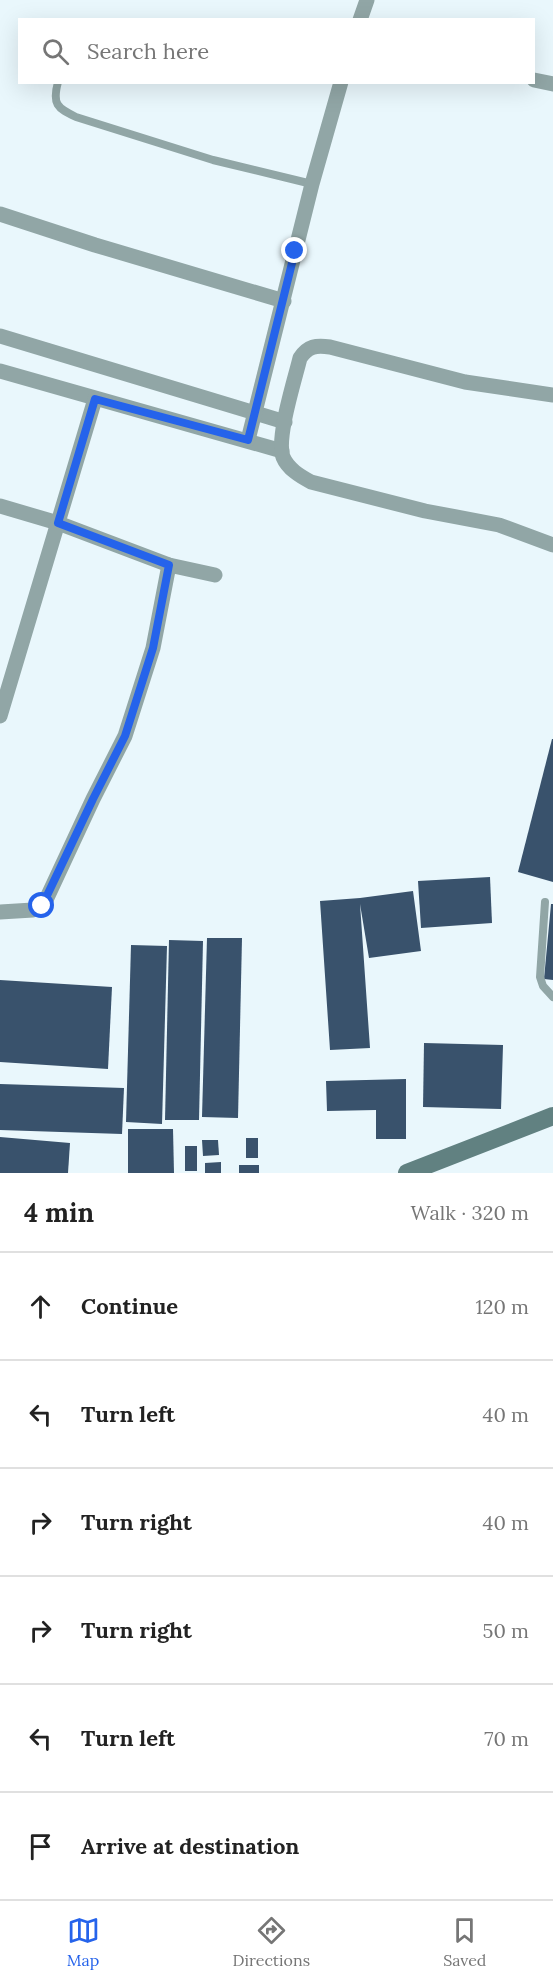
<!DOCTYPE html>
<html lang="en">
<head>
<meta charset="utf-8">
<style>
  body { margin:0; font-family:Lora,serif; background:#f6f6f6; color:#222 }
  .stop { position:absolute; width:18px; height:18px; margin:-14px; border:4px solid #2563eb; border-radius:50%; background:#fff }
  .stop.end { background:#2563eb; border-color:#fff; box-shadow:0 2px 6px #0008 }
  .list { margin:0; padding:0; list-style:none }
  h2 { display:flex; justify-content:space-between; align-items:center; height:78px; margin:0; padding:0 24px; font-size:26px }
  h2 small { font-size:20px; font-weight:400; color:#767676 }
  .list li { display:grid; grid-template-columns:39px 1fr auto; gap:18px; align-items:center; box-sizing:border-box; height:108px; padding:0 24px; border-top:2px solid #e0e0e0 }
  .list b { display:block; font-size:22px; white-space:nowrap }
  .list em { font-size:20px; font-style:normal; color:#767676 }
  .icon { flex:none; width:33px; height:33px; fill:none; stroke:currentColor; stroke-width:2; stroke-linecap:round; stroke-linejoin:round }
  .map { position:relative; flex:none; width:553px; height:1173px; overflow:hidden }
  .search { position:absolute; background:#fff; box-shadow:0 6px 24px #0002; left:18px; right:18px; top:18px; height:66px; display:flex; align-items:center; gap:15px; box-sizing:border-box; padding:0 21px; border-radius:0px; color:#767676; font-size:22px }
  .sheet { height:726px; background:#fff }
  nav { display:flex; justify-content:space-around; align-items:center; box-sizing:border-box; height:84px; border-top:2px solid #e0e0e0; background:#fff; font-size:16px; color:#767676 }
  nav a { display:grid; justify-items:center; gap:3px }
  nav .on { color:#2563eb }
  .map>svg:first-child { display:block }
  .building { fill:#39526c }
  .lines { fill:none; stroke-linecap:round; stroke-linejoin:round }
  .lane { stroke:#91a6a6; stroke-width:8 }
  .street { stroke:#91a6a6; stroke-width:15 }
  .secondary { stroke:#618181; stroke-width:18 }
  .route { stroke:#2563eb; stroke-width:8 }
</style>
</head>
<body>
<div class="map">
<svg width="553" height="1173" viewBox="0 0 553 1173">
  <rect width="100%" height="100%" fill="#e9f7fc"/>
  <g class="building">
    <path d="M552 739H553V882L518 872Z"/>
    <path d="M490 877 492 923 421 928 418 881Z"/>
    <path d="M413 891 421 951 369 958 360 904 370 1048 330 1050 320 901 360 898Z"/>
    <path d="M551 904H553V980L544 979Z"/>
    <path d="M207 938H242L238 1118 202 1117Z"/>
    <path d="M169 940 203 941 199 1120H165Z"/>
    <path d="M131 945 167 946 162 1124 126 1122Z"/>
    <path d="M0 980 112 987 108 1069 0 1062Z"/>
    <path d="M424 1043 503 1045 501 1109 423 1107Z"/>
    <path d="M406 1079V1139H376V1110L327 1111 326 1081Z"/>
    <path d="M0 1084 124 1088 122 1134 0 1130Z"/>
    <path d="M128 1129H173L174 1173H128Z"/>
    <path d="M0 1137 70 1143 68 1173H0Z"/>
    <rect x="246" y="1138" width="12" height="20"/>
    <path d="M202 1140H218L219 1155 203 1156Z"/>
    <rect x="185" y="1146" width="12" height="25"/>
    <path d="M221 1162V1173H205V1163Z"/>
    <rect x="239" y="1165" width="20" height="8"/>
  </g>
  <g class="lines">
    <g class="lane">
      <path d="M58 82C52 104 57 108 76 117L213 160 312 184"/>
      <path d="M545 902 540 977 543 986 553 997"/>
    </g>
    <g class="street">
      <path d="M360 20 367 0"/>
      <path d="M534 80 553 84"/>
      <path d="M0 214 95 245 284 301"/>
      <path d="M0 336 285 422"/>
      <path d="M0 371 282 451"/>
      <path d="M553 395 465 382 330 347C316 345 308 346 300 358 295 379 276 438 283 457 288 469 300 476 311 482L425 511 499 525 553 545"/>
      <path d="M248 440 312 184 341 82"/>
      <path d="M0 506 58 523 169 565 215 575"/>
      <path d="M0 716 95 399"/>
      <path d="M0 912 33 910 45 902 93 799 125 736 153 648 169 565"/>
    </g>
    <path class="secondary" d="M407 1173 553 1116"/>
  </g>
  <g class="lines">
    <path class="route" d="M42 906 93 799 125 736 153 648 169 565 58 523 95 399 248 440 295 251"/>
  </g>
</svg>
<div class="stop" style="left:42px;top:906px"></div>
<div class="stop end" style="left:295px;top:251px"></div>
<div class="search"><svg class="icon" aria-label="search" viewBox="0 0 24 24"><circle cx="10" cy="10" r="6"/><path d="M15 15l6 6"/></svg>Search here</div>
</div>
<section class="sheet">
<h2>4 min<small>Walk · 320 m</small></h2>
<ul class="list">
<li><svg class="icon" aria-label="ahead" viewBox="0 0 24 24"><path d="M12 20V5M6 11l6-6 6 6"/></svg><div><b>Continue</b></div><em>120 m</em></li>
<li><svg class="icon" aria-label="left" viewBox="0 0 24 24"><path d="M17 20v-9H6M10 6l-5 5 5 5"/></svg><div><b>Turn left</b></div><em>40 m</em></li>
<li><svg class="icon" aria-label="right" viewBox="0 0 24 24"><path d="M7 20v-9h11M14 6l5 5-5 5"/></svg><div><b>Turn right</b></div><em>40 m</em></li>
<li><svg class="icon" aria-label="right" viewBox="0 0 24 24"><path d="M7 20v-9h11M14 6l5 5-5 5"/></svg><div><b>Turn right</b></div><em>50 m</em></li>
<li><svg class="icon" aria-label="left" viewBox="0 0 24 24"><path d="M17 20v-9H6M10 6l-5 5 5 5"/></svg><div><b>Turn left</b></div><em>70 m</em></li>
<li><svg class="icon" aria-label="arrive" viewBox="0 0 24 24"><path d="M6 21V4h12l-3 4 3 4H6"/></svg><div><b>Arrive at destination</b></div></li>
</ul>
</section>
<nav>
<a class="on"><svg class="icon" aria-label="map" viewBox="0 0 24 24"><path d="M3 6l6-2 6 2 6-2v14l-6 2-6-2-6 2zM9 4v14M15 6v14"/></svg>Map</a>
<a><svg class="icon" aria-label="directions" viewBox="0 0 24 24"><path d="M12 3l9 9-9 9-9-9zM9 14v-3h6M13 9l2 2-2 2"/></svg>Directions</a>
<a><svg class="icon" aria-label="saved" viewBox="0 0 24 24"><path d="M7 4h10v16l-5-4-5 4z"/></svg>Saved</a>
</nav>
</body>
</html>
